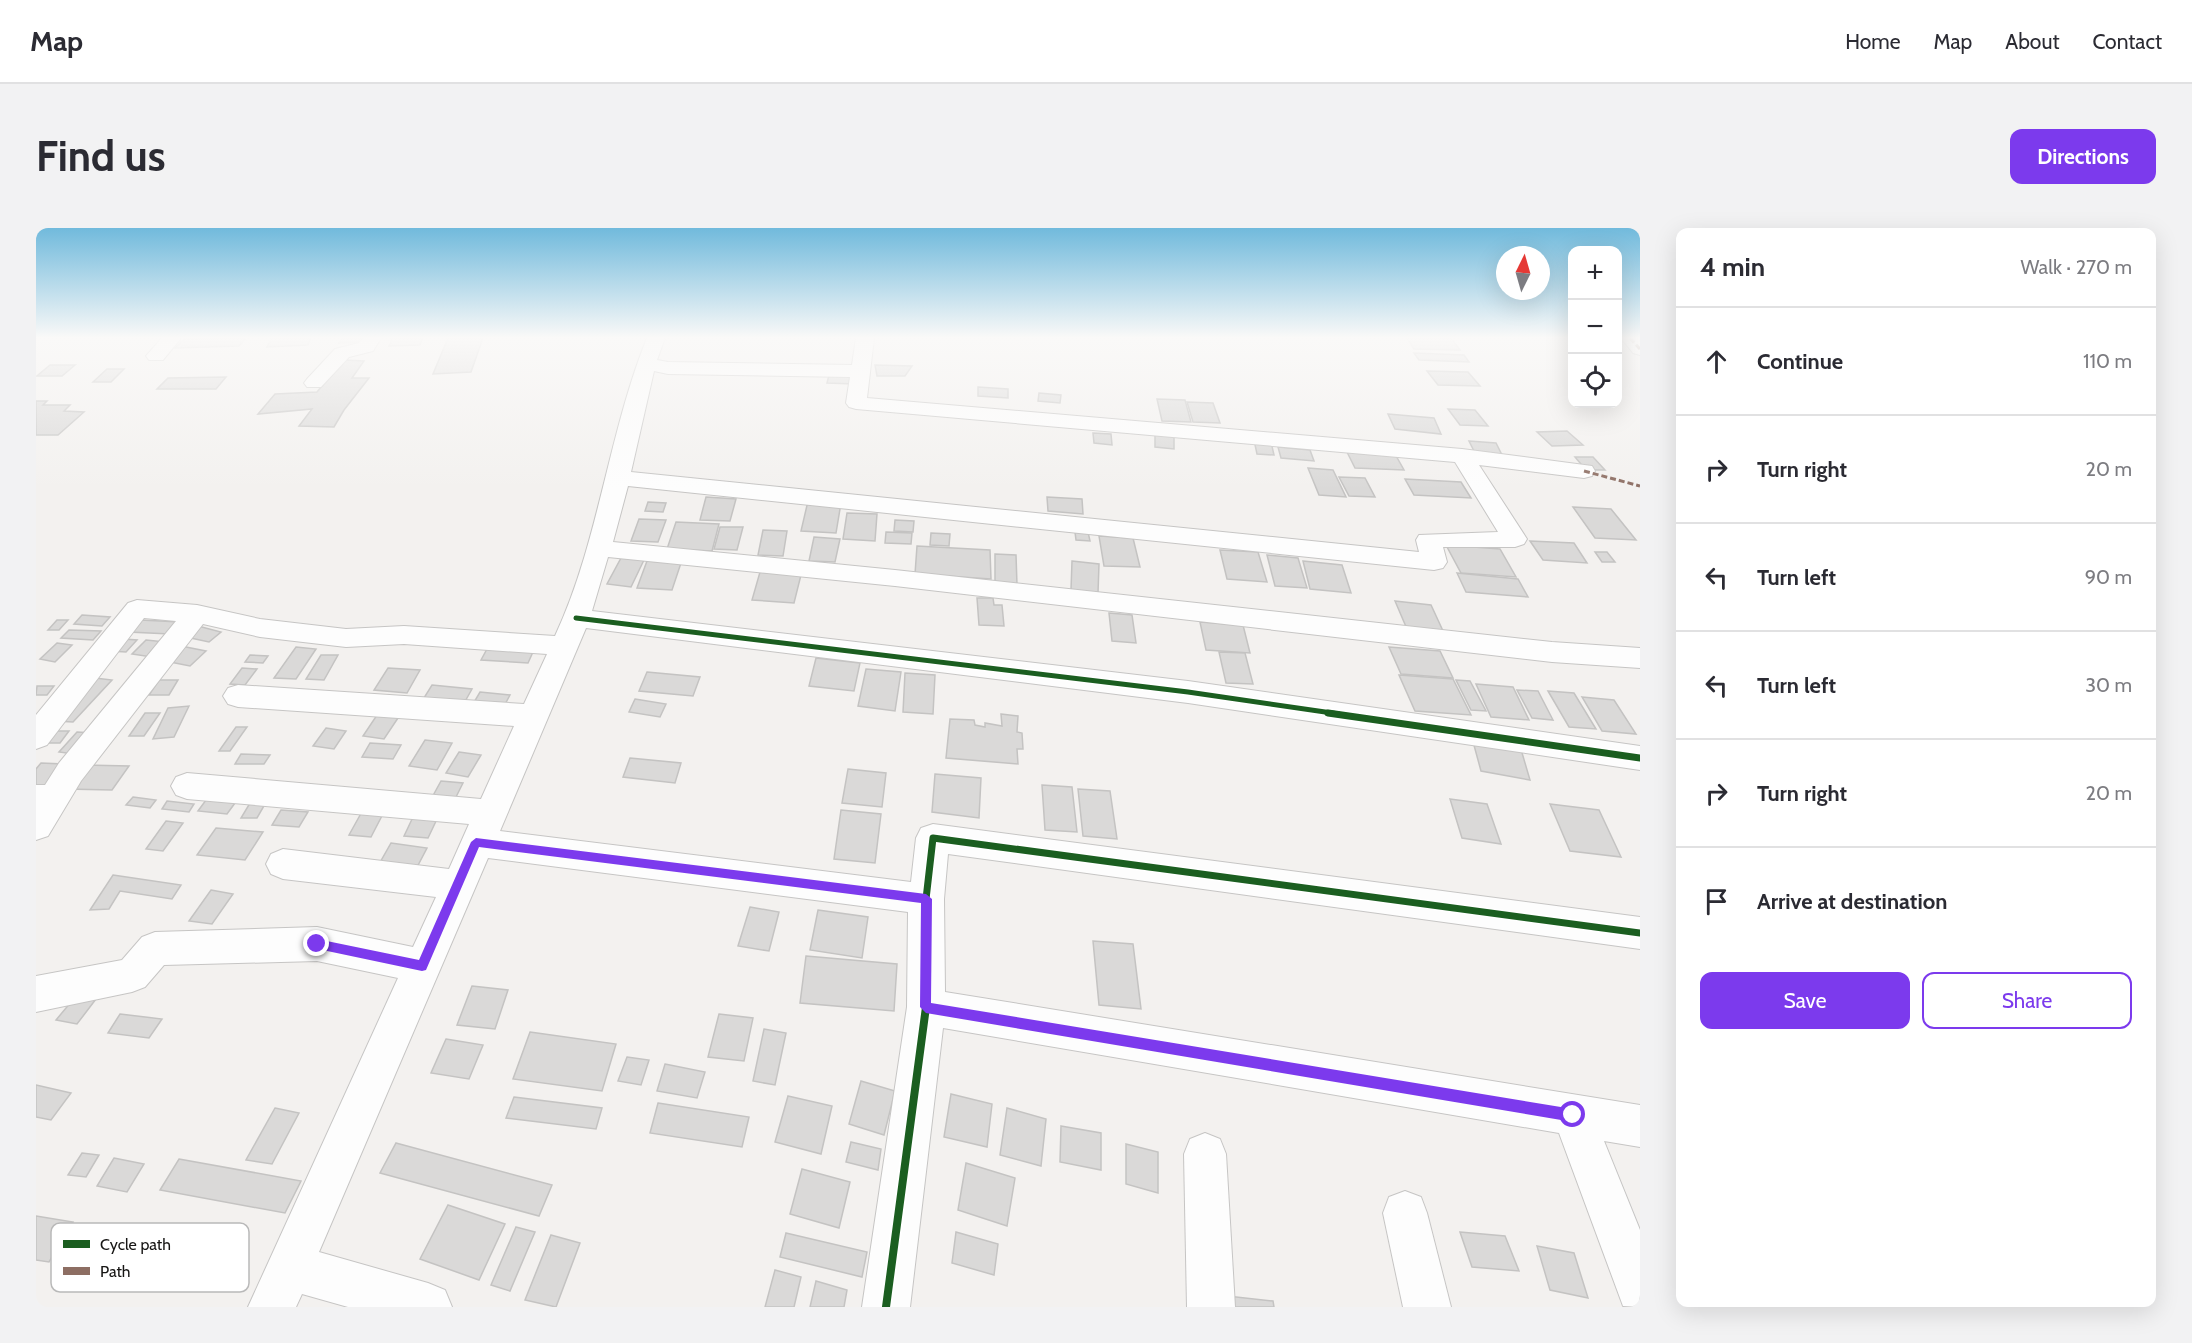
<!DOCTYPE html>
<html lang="en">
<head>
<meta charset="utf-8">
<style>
  body { margin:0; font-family:Cabin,sans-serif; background:#f2f2f3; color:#2b2b33 }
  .controls { position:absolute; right:18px; top:18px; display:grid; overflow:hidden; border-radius:12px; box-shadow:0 6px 24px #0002 }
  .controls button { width:54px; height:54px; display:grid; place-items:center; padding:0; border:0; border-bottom:2px solid #e1e1e2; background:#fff; color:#2b2b33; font:30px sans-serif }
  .compass { position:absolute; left:1460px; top:18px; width:54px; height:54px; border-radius:50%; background:#fff; box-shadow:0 6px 24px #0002; rotate:5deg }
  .stop { position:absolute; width:18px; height:18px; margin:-14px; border:4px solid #7c3aed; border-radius:50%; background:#fff }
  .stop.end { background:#7c3aed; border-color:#fff; box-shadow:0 2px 6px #0008 }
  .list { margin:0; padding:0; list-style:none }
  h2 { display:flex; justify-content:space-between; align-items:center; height:78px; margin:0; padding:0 24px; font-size:26px }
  h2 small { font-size:20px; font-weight:400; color:#7c7c81 }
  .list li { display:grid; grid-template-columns:39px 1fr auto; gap:18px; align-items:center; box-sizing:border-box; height:108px; padding:0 24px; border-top:2px solid #e1e1e2 }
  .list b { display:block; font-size:22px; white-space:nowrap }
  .list em { font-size:20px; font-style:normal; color:#7c7c81 }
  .actions { display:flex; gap:12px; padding:18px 24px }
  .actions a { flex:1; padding:14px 0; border:2px solid #7c3aed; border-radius:12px; text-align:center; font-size:21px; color:#7c3aed }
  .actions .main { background:#7c3aed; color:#fff }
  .icon { flex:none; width:33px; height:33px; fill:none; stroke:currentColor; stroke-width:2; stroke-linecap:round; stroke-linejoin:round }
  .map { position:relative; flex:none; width:1604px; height:1079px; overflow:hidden; border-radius:12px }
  header { display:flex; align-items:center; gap:36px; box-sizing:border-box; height:84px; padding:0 30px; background:#fff; border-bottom:2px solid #e1e1e2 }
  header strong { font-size:28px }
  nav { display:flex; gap:33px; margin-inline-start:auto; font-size:21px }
  .intro { display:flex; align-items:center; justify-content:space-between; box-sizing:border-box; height:144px; padding:0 36px }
  h1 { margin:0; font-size:42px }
  .button { padding:15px 27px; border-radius:12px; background:#7c3aed; color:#fff; font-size:21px; font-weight:700 }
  main { display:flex; gap:36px; padding:0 36px }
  aside { flex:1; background:#fff; border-radius:12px; box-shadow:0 6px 24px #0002 }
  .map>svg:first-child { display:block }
  .building { fill:#dad9d8; stroke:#c4c3c2; stroke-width:1.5 }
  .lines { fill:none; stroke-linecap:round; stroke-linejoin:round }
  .street-casing { stroke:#c6c5c4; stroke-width:2 }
  .street { fill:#fdfdfd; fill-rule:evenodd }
  .quiet { stroke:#8d6e63; stroke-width:3; stroke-dasharray:6 3; stroke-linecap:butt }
  .cycleway-far2-casing { stroke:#fff; stroke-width:8 }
  .cycleway-far1-casing { stroke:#fff; stroke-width:10 }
  .cycleway-casing { stroke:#fff; stroke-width:12 }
  .cycleway-far2 { stroke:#1b5e20; stroke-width:5 }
  .cycleway-far1 { stroke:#1b5e20; stroke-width:7 }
  .cycleway { stroke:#1b5e20; stroke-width:8 }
  .route { fill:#7c3aed }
  .key { fill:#fff; stroke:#b9b9b9; stroke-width:1.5 }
  .key-label { font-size:16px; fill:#171615 }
</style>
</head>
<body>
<header>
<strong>Map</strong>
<nav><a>Home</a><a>Map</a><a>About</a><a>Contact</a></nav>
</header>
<div class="intro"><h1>Find us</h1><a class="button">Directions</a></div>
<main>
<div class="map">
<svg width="1604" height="1079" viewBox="0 0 1604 1079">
  <rect width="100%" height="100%" fill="#f3f1ef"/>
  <g class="building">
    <path d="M210 110 203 118 139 120 148 111Z"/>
    <path d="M236 110H275L272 117 231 119Z"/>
    <path d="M306 110H329L327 114 303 115Z"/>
    <path d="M357 110H387L384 117 353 118Z"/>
    <path d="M412 110H447L435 144 397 146Z"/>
    <path d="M1371 110H1415L1424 122 1378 121Z"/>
    <path d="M1378 125 1428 127 1433 134 1383 132Z"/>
    <path d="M307 132 328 133 316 150H333L308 182 298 199 263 198 276 181 222 186 239 166 281 164Z"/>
    <path d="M14 137H39L26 148H1Z"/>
    <path d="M839 137 876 138 869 148H841Z"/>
    <path d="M71 141H88L75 154H57Z"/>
    <path d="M1391 143 1432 144 1444 158 1402 157Z"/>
    <path d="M816 146 818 156 791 155 793 147Z"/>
    <path d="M190 149 180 161H121L132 150Z"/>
    <path d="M942 159 972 161V170L942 168Z"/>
    <path d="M1003 165 1025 167 1024 175 1002 173Z"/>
    <path d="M1121 171 1149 172 1155 194 1126 193Z"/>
    <path d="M0 173H11L7 177H34L28 183 48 184 22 207H0Z"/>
    <path d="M1151 174 1177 175 1184 195 1157 194Z"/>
    <path d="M1412 181 1439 182 1452 198 1424 197Z"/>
    <path d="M1352 186 1398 190 1405 206 1359 201Z"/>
    <path d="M1531 203 1547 217 1516 218 1501 204Z"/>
    <path d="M1057 205 1075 206 1076 217 1058 215Z"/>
    <path d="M1119 205 1138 207V221L1119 219Z"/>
    <path d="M1218 212 1235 214 1238 227 1221 226Z"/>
    <path d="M1433 213 1460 215 1466 227 1439 225Z"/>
    <path d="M1242 219 1274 222 1278 233 1245 230Z"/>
    <path d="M1311 224 1359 226 1368 242 1319 240Z"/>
    <path d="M1539 229H1557L1569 242H1550Z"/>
    <path d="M1272 240 1297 242 1310 269 1283 267Z"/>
    <path d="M1303 249 1329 250 1339 269 1313 268Z"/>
    <path d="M1369 251 1425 254 1435 270 1378 267Z"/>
    <path d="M670 269 700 271 694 293 664 292Z"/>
    <path d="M1011 269 1046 271 1047 286 1012 283Z"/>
    <path d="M772 273 805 275 800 305 765 303Z"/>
    <path d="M612 274 630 275 627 284 609 283Z"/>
    <path d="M1537 279 1575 281 1600 312 1559 310Z"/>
    <path d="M811 285 841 286 839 313 807 311Z"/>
    <path d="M603 291 630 292 622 314 595 313Z"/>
    <path d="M859 292 878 293 877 304 858 303Z"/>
    <path d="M640 294 683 296 676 323 631 321Z"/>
    <path d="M684 299H707L701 322 678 321Z"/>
    <path d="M727 302 751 303 747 328 722 327Z"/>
    <path d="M850 304 876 305 875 316 849 315Z"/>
    <path d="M1039 304H1052L1054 313 1040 312Z"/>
    <path d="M895 305 914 306 913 318 894 317Z"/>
    <path d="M1063 308 1097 310 1104 339 1068 338Z"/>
    <path d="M778 309 804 311 799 334 773 333Z"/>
    <path d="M1494 313 1538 315 1551 335 1507 332Z"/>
    <path d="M1410 317 1464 321 1480 349 1425 345Z"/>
    <path d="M881 318 954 322 955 351 879 346Z"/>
    <path d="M1184 322 1222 324 1231 354 1191 351Z"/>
    <path d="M1559 324H1571L1579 334H1566Z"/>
    <path d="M959 326 980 327 981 357 959 355Z"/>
    <path d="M1231 327 1262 330 1271 360 1239 358Z"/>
    <path d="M585 330 608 332 595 359 571 356Z"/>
    <path d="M611 333 645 335 636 362 601 360Z"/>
    <path d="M1036 333 1063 336 1062 365 1035 362Z"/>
    <path d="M1267 333 1306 337 1315 365 1274 361Z"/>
    <path d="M724 344 765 347 758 375 716 372Z"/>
    <path d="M1421 345 1482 351 1492 369 1430 364Z"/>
    <path d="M941 370H957L958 377H966L968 398 943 397Z"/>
    <path d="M1359 373 1395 377 1408 405 1371 401Z"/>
    <path d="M1073 385 1096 387 1100 415 1076 413Z"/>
    <path d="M46 387 74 389 66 398 38 396Z"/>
    <path d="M21 392H32L23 402H12Z"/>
    <path d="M104 392 144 394 134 406 93 404Z"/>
    <path d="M1164 394 1207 397 1214 425 1170 422Z"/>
    <path d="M162 398 185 404 173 414 150 409Z"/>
    <path d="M33 402 65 403 57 412 25 410Z"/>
    <path d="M87 411 101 412 90 424 75 423Z"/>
    <path d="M110 412 130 414 116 429 96 426Z"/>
    <path d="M21 415 36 417 19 434 4 431Z"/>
    <path d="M145 418 170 423 154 438 129 433Z"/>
    <path d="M260 419 280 421 260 451 238 450Z"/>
    <path d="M1353 419 1404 423 1417 450 1365 446Z"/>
    <path d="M451 421 497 424 492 435 445 432Z"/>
    <path d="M1183 424 1209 425 1217 456 1190 455Z"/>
    <path d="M214 427 232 428 227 435 209 434Z"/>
    <path d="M285 427H302L288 452 270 451Z"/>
    <path d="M780 430 824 435 818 463 773 458Z"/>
    <path d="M206 440 221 441 209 457 194 456Z"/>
    <path d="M352 440 384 442 371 465 338 462Z"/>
    <path d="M830 441 865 444 859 483 822 478Z"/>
    <path d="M611 444 664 449 657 468 603 463Z"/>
    <path d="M869 445 899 447 897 486 867 484Z"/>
    <path d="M1363 447 1417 451 1435 487 1379 483Z"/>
    <path d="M59 450 76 452 37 494 20 493Z"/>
    <path d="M123 452H142L133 467H113Z"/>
    <path d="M1420 452 1434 453 1450 483 1435 482Z"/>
    <path d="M1440 456 1477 459 1493 492 1455 489Z"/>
    <path d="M396 457 436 461 427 477 386 473Z"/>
    <path d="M1 458H18L11 467H0Z"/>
    <path d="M1481 462 1502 463 1517 492 1496 490Z"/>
    <path d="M1512 463 1538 465 1560 501 1533 499Z"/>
    <path d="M444 464 474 467 467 480 437 476Z"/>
    <path d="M1546 469 1578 472 1600 506 1566 503Z"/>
    <path d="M599 471 630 476 624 489 593 484Z"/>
    <path d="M153 478 138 509 117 511 132 480Z"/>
    <path d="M343 484 364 487 348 511 327 508Z"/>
    <path d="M109 485H124L108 508H93Z"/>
    <path d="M965 486 982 488 981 504 986 505 987 521H981L982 536 910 530 914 491 938 492 939 497 949 499V495L966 498Z"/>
    <path d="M200 499H211L194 523H183Z"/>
    <path d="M290 500 310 503 298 521 277 518Z"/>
    <path d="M13 503H33L24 515H4Z"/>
    <path d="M41 504 56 505 38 526 23 524Z"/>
    <path d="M1436 510 1484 518 1494 552 1445 543Z"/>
    <path d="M389 512 416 515 401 542 373 538Z"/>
    <path d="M334 515 365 517 357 531 326 529Z"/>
    <path d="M423 524 445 527 432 549 410 545Z"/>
    <path d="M205 526 234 527 228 536H199Z"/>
    <path d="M594 530 645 535 639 555 587 549Z"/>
    <path d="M5 535 27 536 9 558 0 557V541Z"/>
    <path d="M48 537 93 538 76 562 30 561Z"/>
    <path d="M812 541 850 545 846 579 806 575Z"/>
    <path d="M899 546 945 550 943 590 896 584Z"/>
    <path d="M405 553 427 555 417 575 394 573Z"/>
    <path d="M1006 557 1036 559 1041 604 1009 602Z"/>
    <path d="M1042 561 1074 563 1081 611 1047 608Z"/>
    <path d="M97 569 120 572 114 580 90 577Z"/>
    <path d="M217 570 232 571 221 590H205Z"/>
    <path d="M1414 571 1451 576 1465 616 1426 610Z"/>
    <path d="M170 572 199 575 191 586 162 583Z"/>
    <path d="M131 573 158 576 153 584 126 581Z"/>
    <path d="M1514 576 1563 582 1585 629 1534 623Z"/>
    <path d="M328 580 349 582 335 609 313 607Z"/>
    <path d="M245 582 272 584 263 599 236 597Z"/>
    <path d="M805 582 845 586 839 635 798 631Z"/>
    <path d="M378 587 402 589 392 610 368 608Z"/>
    <path d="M130 593 147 595 127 623 110 621Z"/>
    <path d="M180 600 227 604 209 632 161 627Z"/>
    <path d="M355 615 391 620 379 643 342 638Z"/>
    <path d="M77 647 145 657 136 671 84 663 73 681 54 682Z"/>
    <path d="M175 662 197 666 176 696 153 693Z"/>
    <path d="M714 679 743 684 733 723 702 718Z"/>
    <path d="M782 682 832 689 826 730 774 722Z"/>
    <path d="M1057 713 1097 716 1105 781 1063 777Z"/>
    <path d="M770 728 861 736 858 783 764 775Z"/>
    <path d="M436 758 472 762 459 801 421 797Z"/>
    <path d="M40 768 60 771 41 796 20 792Z"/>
    <path d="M84 786 126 791 113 810 72 805Z"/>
    <path d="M683 786 717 790 708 833 672 829Z"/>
    <path d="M728 801 750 805 739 857 717 853Z"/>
    <path d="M494 804 580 816 566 863 477 851Z"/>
    <path d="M410 811 447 817 433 851 395 845Z"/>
    <path d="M591 829 613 832 605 857 582 853Z"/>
    <path d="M629 836 669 844 661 870 621 863Z"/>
    <path d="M825 853 859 863 848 907 813 896Z"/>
    <path d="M0 857 35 865 15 892 0 889Z"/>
    <path d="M915 866 956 876 951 919 908 909Z"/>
    <path d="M752 868 796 878 785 926 739 914Z"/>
    <path d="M478 869 566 880 560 901 470 890Z"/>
    <path d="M622 875 713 889 706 919 614 905Z"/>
    <path d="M239 880 263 885 236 936 210 932Z"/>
    <path d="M971 880 1010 891 1005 938 964 927Z"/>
    <path d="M1025 898 1065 905V942L1024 934Z"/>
    <path d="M815 914 845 921 842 942 810 934Z"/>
    <path d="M360 915 516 957 503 988 344 945Z"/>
    <path d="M1090 916 1122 924V965L1090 956Z"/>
    <path d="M46 925 63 927 50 949 32 947Z"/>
    <path d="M78 930 108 936 91 964 61 958Z"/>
    <path d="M143 931 265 953 249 985 124 962Z"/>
    <path d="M930 935 979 950 971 998 922 982Z"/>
    <path d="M766 941 814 954 803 1000 754 986Z"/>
    <path d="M412 977 469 996 443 1052 384 1031Z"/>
    <path d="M0 988 37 994 13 1034 0 1032Z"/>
    <path d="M480 999 499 1004 474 1063 455 1057Z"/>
    <path d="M920 1004 962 1016 958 1047 916 1035Z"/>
    <path d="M1424 1004 1469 1008 1483 1043 1436 1039Z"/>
    <path d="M750 1005 831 1024 826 1049 744 1029Z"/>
    <path d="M515 1007 544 1015 520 1079 489 1072Z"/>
    <path d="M1501 1018 1538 1025 1552 1070 1514 1062Z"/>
    <path d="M739 1042 765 1049 758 1079H729Z"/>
    <path d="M780 1053 811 1062 808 1079H774Z"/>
    <path d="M1191 1068 1237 1073 1238 1079H1193Z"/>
  </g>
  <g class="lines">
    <g class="street-casing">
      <g id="street">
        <path d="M126 110H145L127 132H113L110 128Z"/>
        <path d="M327 110H345L337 123 313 129 285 159H271L268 155 271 151 299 121 323 115Z"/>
        <path d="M611 110H629L621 132 632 134 816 137 820 110H838L831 170 1426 221 1556 238 1559 243 1556 248 1548 250 1443 237 1491 311 1488 316 1479 319H1407L1411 334 1407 340 1398 342 592 258 577 314 859 342 1516 414 1604 420V440L1516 434 859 358 572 329 556 383 1152 453 1604 518V542L1152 475 550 400 464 603 875 654 880 610 885 600 897 596 1604 689V721L912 626 908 671 909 764 1604 877V919L1568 913 1604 1002V1079L1587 1078 1523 905 907 800 874 1079H826L871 779 872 684 452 630 283 1024 392 1055 409 1062 416 1079H312L266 1066 260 1079H212L362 750 281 733 128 737 109 759 96 764 0 784V748L86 732 106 709 119 704 281 699 377 719 400 669 247 651 235 646 230 636 235 626 247 621 413 641 433 596 151 571 140 567 135 558 140 549 151 545 445 571 478 498 202 479 192 476 187 468 192 460 202 457 488 476 511 426 368 416 310 419 224 409 167 396 45 553 12 608 0 612V557H9L23 535 140 393 108 390 11 517 0 521V487L92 375 101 372 161 377 224 391 310 401 368 398 519 408C563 314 572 206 611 110ZM618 143 632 146 814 149 810 175 813 179 820 181 1419 234 1462 304 1383 307 1380 312 1383 324 595 244Z"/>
        <path d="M1585 110H1604V127L1597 125Z"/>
        <path d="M1169 905 1184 911 1190 926 1199 1079H1151L1148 926 1154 911Z"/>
        <path d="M1369 963 1385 969 1391 985 1415 1079H1367L1347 985 1353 969Z"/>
      </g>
    </g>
    <use href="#street" class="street"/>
    <g class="quiet">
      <path d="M1594 110 1604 121"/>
      <path d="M1548 243 1604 258"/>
    </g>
    <g class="cycleway-far2-casing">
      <path id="cycleway-far2" d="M540 390 1152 464 1303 486"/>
    </g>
    <g class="cycleway-far1-casing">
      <g id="cycleway-far1">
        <path d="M1292 485 1604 530"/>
        <path d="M890 749V671L897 610 1604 705"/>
      </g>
    </g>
    <g class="cycleway-casing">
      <path id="cycleway" d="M850 1079 890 779V747"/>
    </g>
    <use href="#cycleway-far2" class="cycleway-far2"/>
    <use href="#cycleway-far1" class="cycleway-far1"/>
    <use href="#cycleway" class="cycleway"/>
  </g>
  <linearGradient id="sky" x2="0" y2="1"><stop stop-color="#71badc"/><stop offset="0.42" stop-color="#faf9f8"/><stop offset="1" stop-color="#faf9f8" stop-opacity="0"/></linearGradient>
  <rect width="1604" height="261" fill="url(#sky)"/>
  <path class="route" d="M440 610 890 666 896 671 895 775 1537 881 1543 887 1537 894 890 785 884 779 885 675 443 619 390 742 386 743 277 720 275 716 281 711 383 732 435 614Z"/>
  <rect x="15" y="995" width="198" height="69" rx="9" class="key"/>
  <rect x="27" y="1012" width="27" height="8" fill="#1b5e20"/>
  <rect x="27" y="1039" width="27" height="8" fill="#8d6e63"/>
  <g class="key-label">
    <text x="64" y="1022">Cycle path</text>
    <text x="64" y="1049">Path</text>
  </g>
</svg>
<div class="controls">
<button>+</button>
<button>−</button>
<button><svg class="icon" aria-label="locate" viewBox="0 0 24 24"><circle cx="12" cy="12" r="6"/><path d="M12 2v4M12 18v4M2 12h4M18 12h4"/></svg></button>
</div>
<svg class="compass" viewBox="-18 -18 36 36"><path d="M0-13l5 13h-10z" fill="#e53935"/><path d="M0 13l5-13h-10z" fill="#7c7c81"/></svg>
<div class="stop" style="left:1537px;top:887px"></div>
<div class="stop end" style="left:281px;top:716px"></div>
</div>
<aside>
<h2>4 min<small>Walk · 270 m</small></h2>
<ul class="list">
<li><svg class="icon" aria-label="ahead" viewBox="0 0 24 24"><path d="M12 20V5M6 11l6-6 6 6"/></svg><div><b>Continue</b></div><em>110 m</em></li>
<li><svg class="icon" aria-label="right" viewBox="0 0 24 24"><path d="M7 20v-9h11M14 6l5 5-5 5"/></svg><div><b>Turn right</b></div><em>20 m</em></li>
<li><svg class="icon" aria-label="left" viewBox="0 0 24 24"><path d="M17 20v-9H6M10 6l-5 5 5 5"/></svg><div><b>Turn left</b></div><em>90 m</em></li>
<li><svg class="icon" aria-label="left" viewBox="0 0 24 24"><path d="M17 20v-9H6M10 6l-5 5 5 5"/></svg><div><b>Turn left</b></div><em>30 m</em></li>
<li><svg class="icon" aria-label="right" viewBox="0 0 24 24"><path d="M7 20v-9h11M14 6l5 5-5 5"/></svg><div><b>Turn right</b></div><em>20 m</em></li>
<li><svg class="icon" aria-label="arrive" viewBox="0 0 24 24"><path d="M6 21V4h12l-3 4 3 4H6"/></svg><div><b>Arrive at destination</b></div></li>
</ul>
<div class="actions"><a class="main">Save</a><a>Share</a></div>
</aside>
</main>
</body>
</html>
